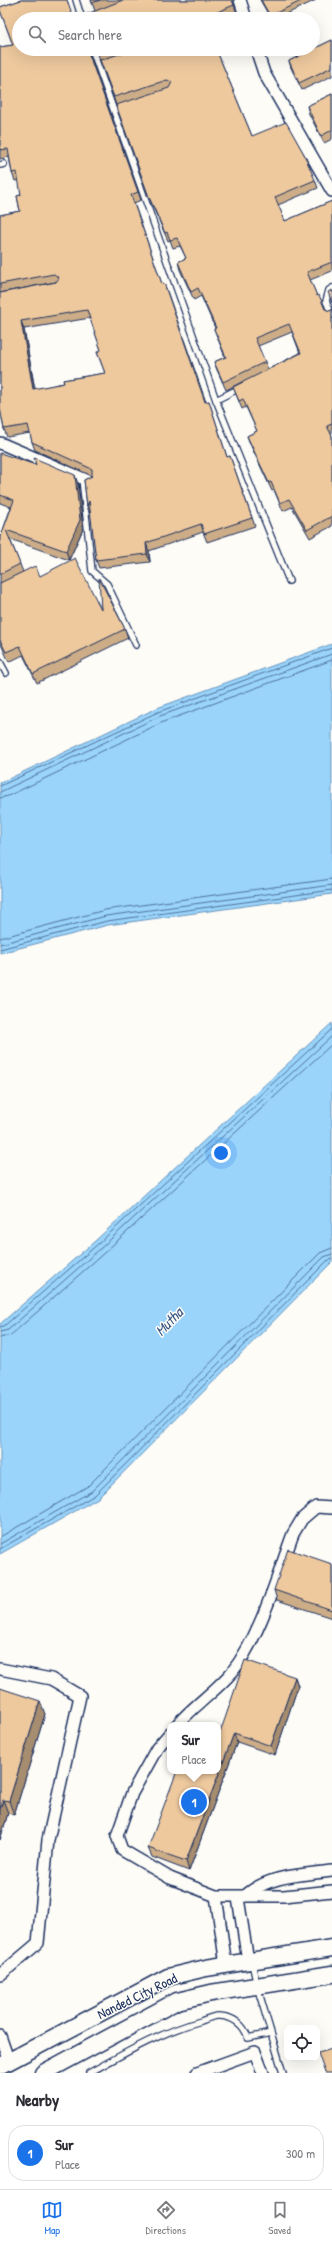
<!DOCTYPE html>
<html lang="en">
<head>
<meta charset="utf-8">
<style>
  body { margin:0; font-family:"Patrick Hand",sans-serif; background:#f2f2f3; color:#2b2b33 }
  .controls { position:absolute; right:12px; bottom:12px; display:grid; overflow:hidden; border-radius:8px; box-shadow:0 4px 16px #0002 }
  .controls button { width:36px; height:36px; display:grid; place-items:center; padding:0; border:0; border-bottom:1px solid #e1e1e2; background:#fff; color:#2b2b33; font:20px sans-serif }
  .you { position:absolute; left:221px; top:1153px; width:14px; height:14px; margin:-10px; border:3px solid #fff; border-radius:50%; background:#1a73e8; box-shadow:0 0 0 6px #1a73e833 }
  .badge { display:grid; place-items:center; width:26px; height:26px; border-radius:50%; background:#1a73e8; color:#fff; font-size:13px; font-weight:700 }
  .pin { position:absolute; translate:-50% -50%; border:2px solid #fff; box-shadow:0 1px 4px #0006 }
  .popup { position:absolute; left:167px; top:1722px; width:54px; height:52px; box-sizing:border-box; display:grid; place-content:center; border-radius:8px; background:#fff; filter:drop-shadow(0 1px 3px #0005); font-size:13px; white-space:nowrap; color:#7c7c81 }
  .popup b { font-size:15px; color:#2b2b33 }
  .popup::after { content:''; position:absolute; left:50%; top:100%; margin-left:-8px; border:8px solid transparent; border-top-color:#fff }
  .list { margin:0; padding:0; list-style:none }
  h2 { display:flex; justify-content:space-between; align-items:center; height:52px; margin:0; padding:0 16px; font-size:17px }
  h2 small { font-size:13px; font-weight:400; color:#7c7c81 }
  .list li { display:grid; grid-template-columns:26px 1fr auto; gap:12px; align-items:center; box-sizing:border-box; height:56px; margin:0 8px 8px; padding:0 8px; border:1px solid #e1e1e2; border-radius:16px }
  .list b { display:block; font-size:15px; white-space:nowrap }
  .list p { margin:0; font-size:13px; white-space:nowrap; color:#7c7c81 }
  .list em { font-size:13px; font-style:normal; color:#7c7c81 }
  .icon { flex:none; width:22px; height:22px; fill:none; stroke:currentColor; stroke-width:2; stroke-linecap:round; stroke-linejoin:round }
  .map { position:relative; flex:none; width:332px; height:2073px; overflow:hidden }
  .search { position:absolute; background:#fff; box-shadow:0 4px 16px #0002; left:12px; right:12px; top:12px; height:44px; display:flex; align-items:center; gap:10px; box-sizing:border-box; padding:0 14px; border-radius:22px; color:#7c7c81; font-size:15px }
  .sheet { height:116px; background:#fff }
  nav { display:flex; justify-content:space-around; align-items:center; box-sizing:border-box; height:56px; border-top:1px solid #e1e1e2; background:#fff; font-size:11px; color:#7c7c81 }
  nav a { display:grid; justify-items:center; gap:2px }
  nav .on { color:#1a73e8 }
  .map>svg:first-child { display:block }
  .water { fill:#9ad4fa; stroke:#6792bc }
  .lines { fill:none; stroke-linecap:round; stroke-linejoin:round }
  .shore { stroke:#4e719c; stroke-width:1 }
  .lane-casing { stroke:#1b2f5e; stroke-width:8 }
  .street-casing { stroke:#1b2f5e; stroke-width:14 }
  .secondary-casing { stroke:#1b2f5e; stroke-width:19 }
  .lane { stroke:#fdfcf7; stroke-width:5.5 }
  .street { stroke:#fdfcf7; stroke-width:11 }
  .secondary { stroke:#fdfcf7; stroke-width:16 }
  .wall { fill:#cdad88; stroke:#1b2f5e; fill-rule:evenodd }
  .shaded-wall { fill:#a78d6f; stroke:#1b2f5e }
  .building { fill:#eec99e; stroke:#1b2f5e; fill-rule:evenodd }
  .labels { text-anchor:middle; stroke-width:3; stroke-linejoin:round; paint-order:stroke }
  .street-label { font-size:14px; fill:#1b2f5e; stroke:#fdfcf7 }
  .water-label { font-size:15px; font-style:italic; fill:#3b5885; stroke:#fdfcf7 }
</style>
</head>
<body>
<div class="map">
<svg width="332" height="2073" viewBox="0 0 332 2073">
  <rect width="100%" height="100%" fill="#fdfcf7"/>
  <filter id="ink" filterUnits="userSpaceOnUse"><feTurbulence type="fractalNoise" baseFrequency=".025" numOctaves="2"/><feDisplacementMap in="SourceGraphic" scale="8" xChannelSelector="R" yChannelSelector="G"/><feConvolveMatrix kernelMatrix="1 2 1 2 8 2 1 2 1" color-interpolation-filters="sRGB"/></filter>
  <g filter="url(#ink)">
    <g class="water">
      <path d="M332 644V894L108 925 0 953V783L157 708Z"/>
      <path d="M332 1023V1262L98 1498 0 1554V1324L95 1241Z"/>
    </g>
    <g class="lines">
      <g class="shore">
        <path d="M0 786 158 712 332 648"/>
        <path d="M0 792 160 716 332 654"/>
        <path d="M0 798 8 796 163 722 332 660"/>
        <path d="M0 938 105 910 332 879"/>
        <path d="M0 944 106 916 332 885"/>
        <path d="M0 949 107 921 332 890"/>
        <path d="M0 1327 4 1326 98 1244 332 1029"/>
        <path d="M0 1332 8 1330 101 1248 332 1036"/>
        <path d="M0 1338 11 1335 105 1252 332 1044"/>
        <path d="M0 1537 88 1486 320 1253 332 1248"/>
        <path d="M0 1544 92 1491 324 1257 332 1254"/>
        <path d="M0 1549 95 1495 327 1261 332 1259"/>
      </g>
      <g class="lane-casing">
        <g id="lane">
          <path d="M76 0 82 19"/>
          <path d="M92 49 216 400 289 581"/>
          <path d="M0 165 4 164"/>
          <path d="M332 288 329 290 326 301 332 315"/>
          <path d="M216 400 240 388"/>
          <path d="M82 478 92 571 107 584 136 645"/>
          <path d="M0 662 6 673"/>
          <path d="M252 1963 257 1986 283 2073"/>
          <path d="M89 2073C125 2053 161 2032 201 2021 206 2019 213 2016 218 2016 232 2016 244 2024 248 2038L271 2033"/>
        </g>
      </g>
      <g class="street-casing">
        <g id="street">
          <path d="M240 0 246 19"/>
          <path d="M256 49 264 73 332 191"/>
          <path d="M0 443 89 481"/>
          <path d="M0 1669 51 1679 80 1696 48 1840 38 1943 0 1975"/>
          <path d="M177 1725C193 1706 215 1692 232 1672 260 1637 277 1577 293 1534L302 1519 316 1507 332 1508"/>
          <path d="M170 1733 157 1748 132 1793 117 1836 122 1850 170 1878 216 1896H284L332 1891"/>
          <path d="M216 1896 226 1965"/>
          <path d="M245 1896C268 1875 302 1875 332 1871"/>
          <path d="M238 1898 248 1961"/>
          <path d="M0 2036 9 2062"/>
          <path d="M197 2073 255 2052 263 2073"/>
        </g>
      </g>
      <g class="secondary-casing">
        <g id="secondary">
          <path d="M0 2066 168 1977 206 1968 332 1948"/>
          <path d="M43 2073 177 2001 211 1993 332 1974"/>
        </g>
      </g>
      <use href="#lane" class="lane"/>
      <use href="#street" class="street"/>
      <use href="#secondary" class="secondary"/>
    </g>
    <g class="wall">
      <path d="M21 0H67L73 17 85 15 95 11 91 0H232L237 13 222 19H19V49H89L88 50 141 200 134 203 162 284 164 283 167 291 206 402 209 401 227 457 230 456 255 526 207 542 203 532 149 551 150 562 99 568 96 560 91 512 90 514 87 506 84 480 92 476 35 450 32 442 30 433 7 437 4 429 0 408V293L56 282 0 293V215L20 211 17 196 21 195 19 180 15 181 12 173 9 157 0 159V47L13 45 0 10V7ZM90 318 101 350 97 352 105 373 63 380 64 383 35 389 24 329Z"/>
      <path d="M260 0H316L276 19H271Z"/>
      <path d="M332 40V76L302 90 291 68 289 61Z"/>
      <path d="M96 49H216L252 136 315 180 318 188 278 205 285 221 332 201V271L310 280 317 296 325 309 330 311 332 309V433L331 434 332 436V526L310 538 292 507 283 511 274 490 272 491 250 444 247 436 257 431 246 407 242 409 233 387 244 381 226 390 217 370 214 362 225 357 214 329 215 328 201 296 194 300 180 270 178 262 186 258 180 246 173 248 170 240 168 241 152 205ZM292 332 300 353 268 369 258 346Z"/>
      <path d="M332 94V139L324 143 309 114 307 106Z"/>
      <path d="M0 453 78 484 83 529 69 560 10 539 23 572 40 576 101 609 125 629 128 638 37 683 23 655 9 662 0 642V535L1 536 11 507 0 503Z"/>
      <path d="M332 1564V1618L277 1600 274 1590Z"/>
      <path d="M295 1677 298 1686 275 1755 237 1742 189 1871 152 1857 148 1848 220 1733Z"/>
      <path d="M0 1688 45 1714 14 1815 8 1813 0 1840Z"/>
    </g>
    <g class="shaded-wall">
      <path d="M21 321 24 329 36 397 33 389Z"/>
      <path d="M75 475 78 484 83 529 69 560 66 551Z"/>
      <path d="M89 501 92 509 90 514 87 506Z"/>
      <path d="M146 543 149 551 150 562 147 554Z"/>
      <path d="M295 1677 298 1686 275 1755 271 1746Z"/>
      <path d="M40 1701 45 1714 14 1815 9 1801Z"/>
      <path d="M234 1733 237 1742 189 1871 186 1861Z"/>
      <path d="M3 1800 8 1813 0 1840V1809Z"/>
    </g>
    <g class="building">
      <path d="M21 0H67L73 17 85 15 123 0H232L234 5 203 18V19H19V49H87L138 192 131 195 162 284 164 283 205 402 209 401 227 457 230 456 252 518 204 534 201 524 146 543 147 554 96 560 89 501 87 506 84 480 92 476V469L32 442 28 425 4 429 0 408V293L56 282 59 278 54 274 0 284V215L20 211 17 196 21 195 17 172 12 173 8 149 0 150V47L13 45 0 10V7ZM87 310 101 350 97 352 105 373 63 380 64 383 33 389 21 321Z"/>
      <path d="M91 0H100L92 3Z"/>
      <path d="M261 0H303L270 16Z"/>
      <path d="M332 40V67L299 83 289 61Z"/>
      <path d="M96 49H107L97 52Z"/>
      <path d="M135 49H216L252 136 286 122 304 154 315 180 275 197 285 221 332 201V262L307 272 317 296 319 295 325 309 330 311 332 309V424L327 426 332 436V516L307 530 289 499 280 503 271 482 269 483 247 436 257 431 243 399 239 401 233 387 301 353 289 324 255 338 265 362 223 382 214 362 226 357 214 329 216 328 198 288 191 292 178 262 186 258 177 238 170 240 167 232 165 233 149 197 116 105 169 88 172 82 167 80 114 97 100 60Z"/>
      <path d="M332 94V130L321 136 307 106Z"/>
      <path d="M332 290V303L328 292Z"/>
      <path d="M0 453 36 465 34 458 75 475 80 520 66 551 6 530 20 564 0 574V535L1 536 14 500 0 495Z"/>
      <path d="M75 558 101 609 99 578 125 629 33 674 20 646 6 652 0 640V583L35 566 40 576Z"/>
      <path d="M288 1549 332 1564V1610L274 1590Z"/>
      <path d="M245 1660 295 1677 271 1746 234 1733 186 1861 148 1848 177 1771H218V1732L220 1733Z"/>
      <path d="M0 1688 40 1701 9 1801 3 1800 0 1809Z"/>
      <path d="M332 2049V2073H325L318 2053Z"/>
    </g>
  </g>
  <g class="labels">
    <g class="street-label">
      <text transform="translate(137 1996) rotate(-26)" y="5">Nanded City Road</text>
    </g>
    <g class="water-label">
      <text transform="translate(169 1322) rotate(-46)" y="5">Mutha</text>
    </g>
  </g>
</svg>
<div class="controls">
<button><svg class="icon" aria-label="locate" viewBox="0 0 24 24"><circle cx="12" cy="12" r="6"/><path d="M12 2v4M12 18v4M2 12h4M18 12h4"/></svg></button>
</div>
<div class="you"></div>
<div class="pin badge" style="left:194px;top:1802px">1</div>
<div class="popup"><b>Sur</b>Place</div>
<div class="search"><svg class="icon" aria-label="search" viewBox="0 0 24 24"><circle cx="10" cy="10" r="6"/><path d="M15 15l6 6"/></svg>Search here</div>
</div>
<section class="sheet">
<h2>Nearby<small></small></h2>
<ul class="list">
<li><span class="badge">1</span><div><b>Sur</b><p>Place</p></div><em>300 m</em></li>
</ul>
</section>
<nav>
<a class="on"><svg class="icon" aria-label="map" viewBox="0 0 24 24"><path d="M3 6l6-2 6 2 6-2v14l-6 2-6-2-6 2zM9 4v14M15 6v14"/></svg>Map</a>
<a><svg class="icon" aria-label="directions" viewBox="0 0 24 24"><path d="M12 3l9 9-9 9-9-9zM9 14v-3h6M13 9l2 2-2 2"/></svg>Directions</a>
<a><svg class="icon" aria-label="saved" viewBox="0 0 24 24"><path d="M7 4h10v16l-5-4-5 4z"/></svg>Saved</a>
</nav>
</body>
</html>
